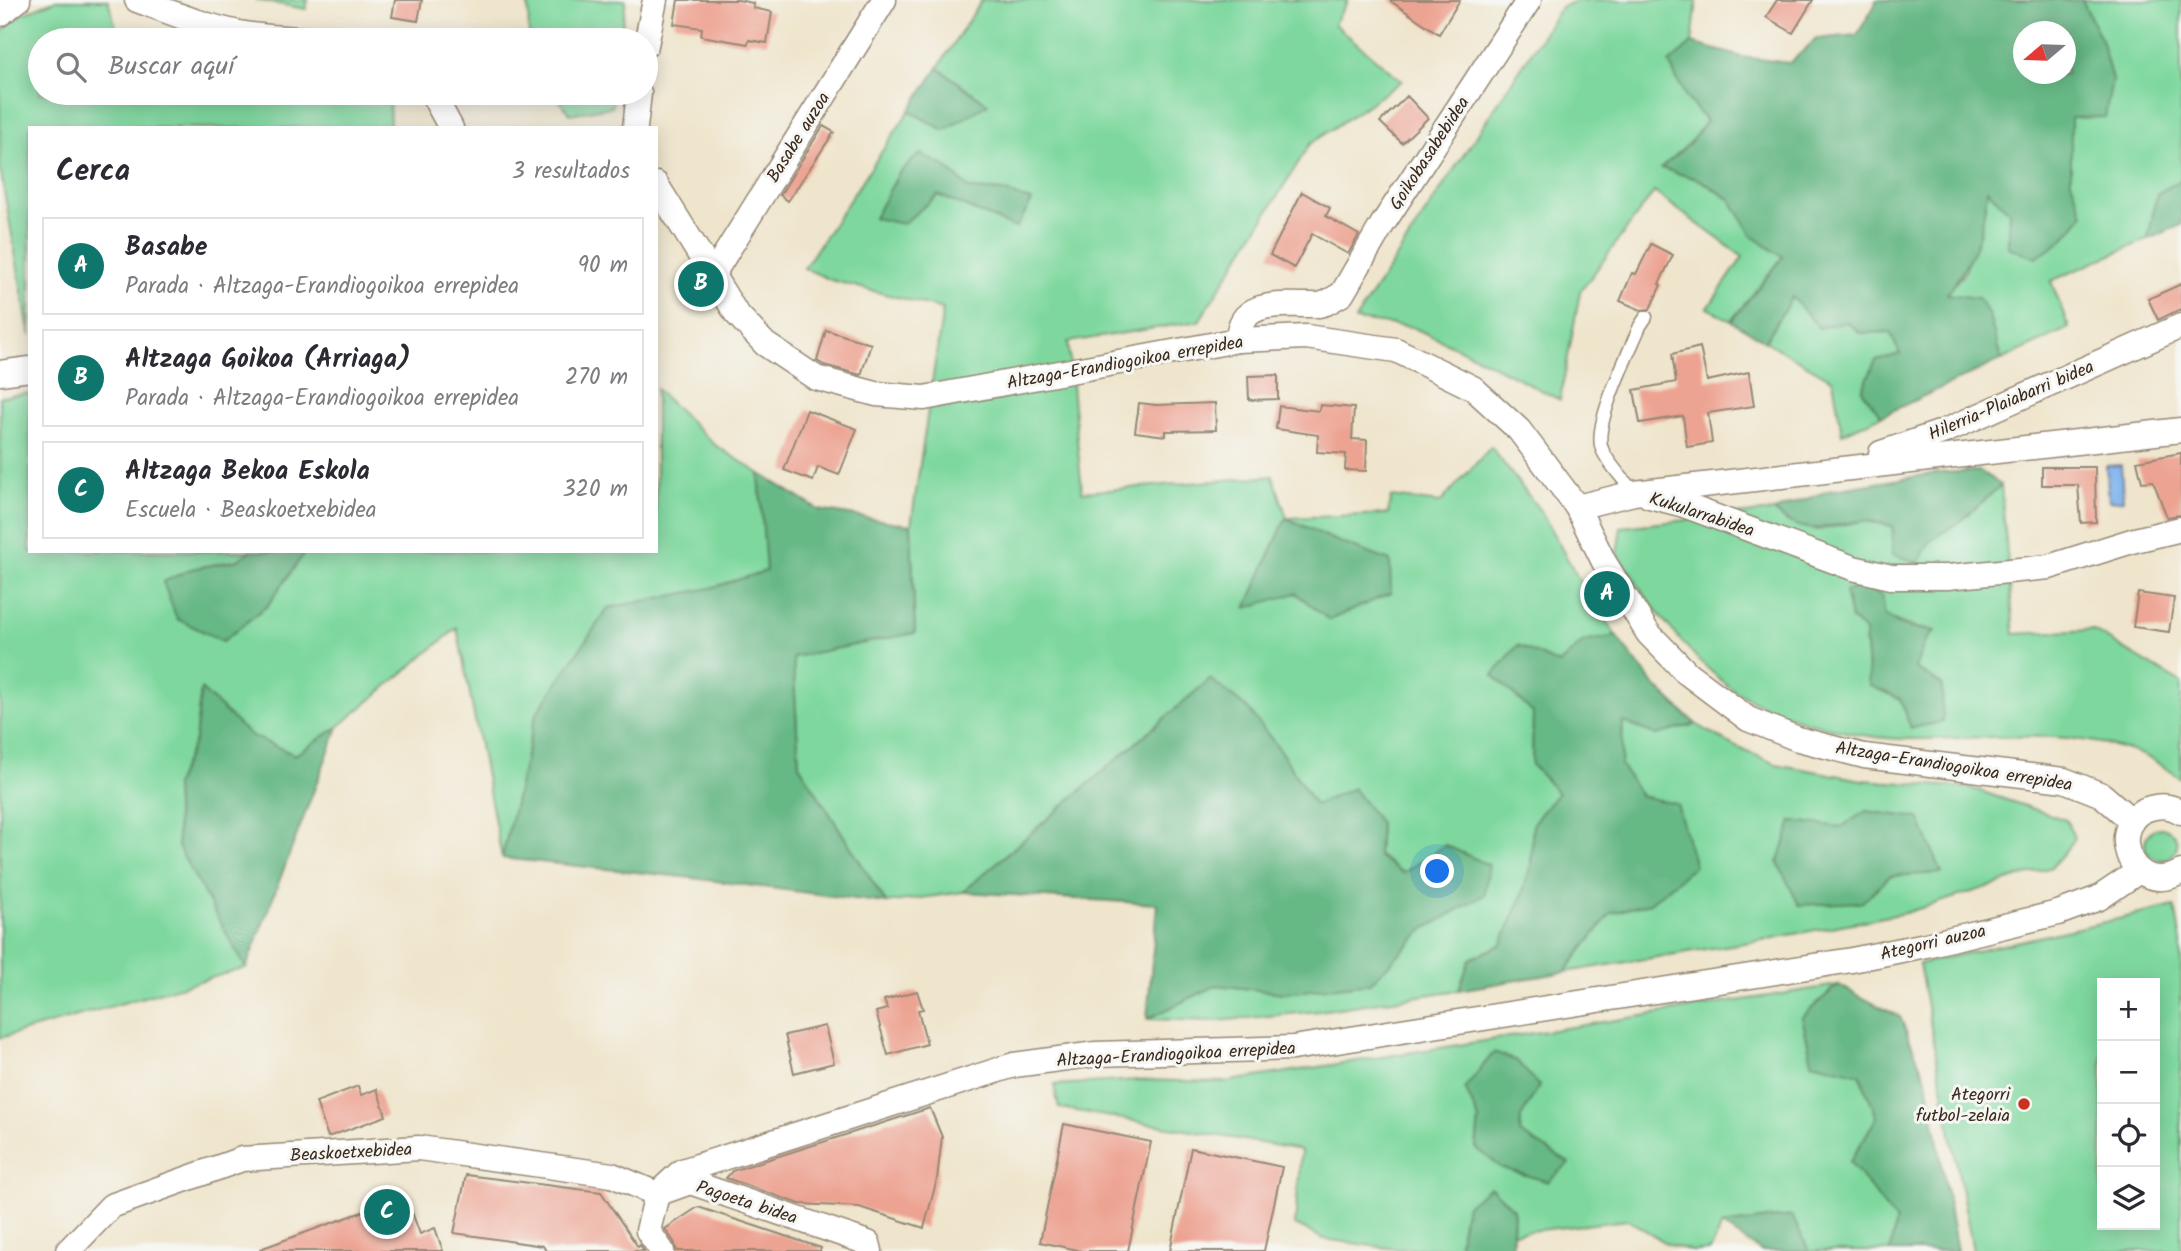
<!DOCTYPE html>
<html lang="es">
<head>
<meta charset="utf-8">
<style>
  body { margin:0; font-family:Kalam,sans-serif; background:#f2f2f3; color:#2b2b33 }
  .controls { position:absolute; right:21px; bottom:21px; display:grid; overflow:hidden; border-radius:0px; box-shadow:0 4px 18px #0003 }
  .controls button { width:63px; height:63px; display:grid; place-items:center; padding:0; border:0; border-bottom:2px solid #e1e1e2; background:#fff; color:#2b2b33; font:35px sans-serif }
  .compass { position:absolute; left:2013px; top:21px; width:63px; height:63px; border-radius:50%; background:#fff; box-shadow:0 4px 18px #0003; rotate:251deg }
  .you { position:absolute; left:1438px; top:872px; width:24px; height:24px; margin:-18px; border:5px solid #fff; border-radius:50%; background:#1a73e8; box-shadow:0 0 0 10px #1a73e833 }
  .badge { display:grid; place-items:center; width:46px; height:46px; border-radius:50%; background:#0f766e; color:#fff; font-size:23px; font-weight:700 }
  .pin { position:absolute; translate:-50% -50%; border:4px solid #fff; box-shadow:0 2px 7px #0006 }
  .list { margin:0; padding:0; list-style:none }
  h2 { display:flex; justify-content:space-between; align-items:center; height:91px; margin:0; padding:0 28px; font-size:30px }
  h2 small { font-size:23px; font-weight:400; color:#7c7c81 }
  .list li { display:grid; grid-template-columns:46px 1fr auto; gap:21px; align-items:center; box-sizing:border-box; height:98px; margin:0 14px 14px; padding:0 14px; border:2px solid #e1e1e2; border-radius:0px }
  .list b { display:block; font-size:26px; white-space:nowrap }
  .list p { margin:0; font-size:23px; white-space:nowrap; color:#7c7c81 }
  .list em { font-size:23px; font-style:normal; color:#7c7c81 }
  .icon { flex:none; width:38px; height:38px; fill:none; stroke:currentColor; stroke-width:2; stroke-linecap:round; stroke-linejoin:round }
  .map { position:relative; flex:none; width:2181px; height:1251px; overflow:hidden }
  .search { position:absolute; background:#fff; box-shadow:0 4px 18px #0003; left:28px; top:28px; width:630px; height:77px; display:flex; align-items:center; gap:18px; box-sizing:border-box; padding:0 24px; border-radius:38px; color:#7c7c81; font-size:26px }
  .panel { position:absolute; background:#fff; box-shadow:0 4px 18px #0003; left:28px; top:126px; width:630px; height:427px; border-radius:0px }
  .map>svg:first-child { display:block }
  .green { fill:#7ed89e; stroke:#5c815e; stroke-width:2; fill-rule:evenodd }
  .forest { fill:#66b885; stroke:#507152; stroke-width:2; fill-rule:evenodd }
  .water { fill:#81b4ee; stroke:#5e6f86; stroke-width:2 }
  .building { fill:#eda392 }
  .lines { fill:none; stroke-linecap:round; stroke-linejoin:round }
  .lane-casing { stroke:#958875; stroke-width:15 }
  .street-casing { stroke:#958875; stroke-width:27 }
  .lane { stroke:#fff; stroke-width:12 }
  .street { stroke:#fff; stroke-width:24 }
  .poi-dot { fill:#c8321e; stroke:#f6f6f2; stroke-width:2.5 }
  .labels { text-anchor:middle; stroke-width:6; stroke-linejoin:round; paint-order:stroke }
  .street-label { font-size:18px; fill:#3b2a1e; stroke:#f6f6f2 }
  .poi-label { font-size:18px; fill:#3b2a1e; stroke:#f6f6f2; text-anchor:end }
</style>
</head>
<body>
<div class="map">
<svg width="2181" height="1251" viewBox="0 0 2181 1251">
  <rect width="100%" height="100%" fill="#f6f6f2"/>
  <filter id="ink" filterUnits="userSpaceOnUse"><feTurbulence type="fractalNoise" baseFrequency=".0143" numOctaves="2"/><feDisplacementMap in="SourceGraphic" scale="14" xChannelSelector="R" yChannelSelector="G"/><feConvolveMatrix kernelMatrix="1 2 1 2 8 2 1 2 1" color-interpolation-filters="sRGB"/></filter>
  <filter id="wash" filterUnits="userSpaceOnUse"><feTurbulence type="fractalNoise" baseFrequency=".00686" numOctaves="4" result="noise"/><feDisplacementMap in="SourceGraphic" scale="28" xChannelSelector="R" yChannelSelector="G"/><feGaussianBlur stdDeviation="1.57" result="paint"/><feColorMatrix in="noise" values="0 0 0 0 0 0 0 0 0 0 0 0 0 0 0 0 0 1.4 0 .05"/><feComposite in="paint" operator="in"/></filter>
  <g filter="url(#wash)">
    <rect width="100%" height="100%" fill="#efe5cc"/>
    <g class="green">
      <path d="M56 0H108L119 37 134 40H40V93H389L390 128H30V336L0 168V33L19 15Z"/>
      <path d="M256 0H308L306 9Z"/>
      <path d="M528 0H626L620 40H529Z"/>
      <path d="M982 0H1348L1334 24 1402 81 1310 144 1199 321 1068 342 1082 492 1273 476 1287 518 1388 514 1391 497 1440 503 1491 447 1541 512 1578 578 1616 636 1583 642 1559 665 1533 713 1532 765 1559 793 1533 824 1531 865 1520 902 1501 945 1470 959 1459 990 1319 1011 1217 1021 1147 1019 1217 985 1284 993 1370 983 1423 930 1483 895 1445 846 1403 873 1378 855 1380 823 1315 805 1277 746 1210 679 963 892 886 903 799 765 793 657 915 633 911 525 943 309 831 280 804 268 909 111 944 130 987 103 938 68ZM945 166 970 189 1003 191 1016 228 937 195ZM1287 518 1334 540 1247 607Z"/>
      <path d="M1579 0H1697L1692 43 1669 63 1686 97 1706 121 1690 143 1662 168 1700 180 1731 200 1752 236 1783 257 1731 321 1708 308 1743 257 1654 192 1580 292 1560 400 1477 357 1412 327 1355 320 1561 7Z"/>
      <path d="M2082 0H2181V180L2157 194 2148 239 2051 281 2069 328 2001 360 1989 316 1947 294 1966 270 1987 189 2009 211 2008 246 2083 215 2071 181V118L2101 39Z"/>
      <path d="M554 93H614L612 107 570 114Z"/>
      <path d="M1792 297 1847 322 1861 333 1890 332 1900 354 1862 390 1881 416 1842 434 1833 380 1765 341Z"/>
      <path d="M656 389 715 445 759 473 766 571 711 588 536 714 502 858 457 628 338 727 295 755 250 735 201 690 195 740 175 785 178 846 246 968 0 1038V397L30 393V551H250L238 560 191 569 306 551H656Z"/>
      <path d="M2001 485 2014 634 2092 630 2181 683V778C2169 771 2157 761 2145 756 2065 725 1990 740 1907 739 1855 739 1762 715 1722 681 1679 645 1647 600 1617 554L1621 527 1774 511 1787 522 1818 530 1863 521 1893 526 1930 541 1961 521ZM1846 591C1878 612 1896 626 1935 631L1925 641 1900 699 1869 685 1865 632 1851 619Z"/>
      <path d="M1623 722 1657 735 1696 724 1734 746 1776 764 1862 780 1971 788 2066 820 2075 839 2052 867 1905 913 1768 939 1565 972 1611 913 1650 903 1641 796 1621 765ZM1792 821 1841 827 1890 876 1862 902Z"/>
      <circle cx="2161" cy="844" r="16"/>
      <path d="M2175 906 2181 942V1251H1973L1919 964ZM2102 983H2155V1225H2102Z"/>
      <path d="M1838 985 1802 1017 1860 1074 1877 1117 1850 1162 1896 1221 1890 1251H1809L1791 1216 1722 1225 1710 1251H1691L1668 1244 1628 1220 1513 1233 1514 1209 1466 1206 1458 1248 1395 1249 1324 1239 1295 1225 1301 1150 1059 1108 1054 1085 1139 1080 1224 1082ZM1538 1086 1521 1117 1520 1133 1568 1163 1476 1148 1479 1120Z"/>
    </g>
    <g class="forest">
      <path d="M1876 0H2082L2101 39 2112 80 2105 117 2071 118V181L2083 215 2062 241 2036 258 2008 247 2009 211 1987 190C1982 238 1975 255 1947 294L1978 298 1989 315 2001 360 1881 416 1862 390 1876 360 1900 354 1890 332 1860 333 1847 322 1819 328 1792 297 1765 341 1731 321 1783 257 1752 236 1731 200 1700 180 1661 168 1690 143 1706 121 1686 97 1669 63 1692 43 1742 57 1790 63 1816 39 1857 35 1875 5ZM2024 32H2066V74H2024Z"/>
      <path d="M938 68 988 104 944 130 909 111Z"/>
      <path d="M920 154 945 166 970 189 1003 191 1032 201 1016 228 938 195 903 224 874 218 899 173Z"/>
      <path d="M2181 180V225L2148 239 2157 194Z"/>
      <path d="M1980 471 2001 485 1961 521 1930 541 1918 563 1892 554 1893 526C1883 524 1871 520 1861 521 1823 525 1808 540 1774 511L1828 491 1937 473Z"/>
      <path d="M759 473 819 510 911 525 915 633 793 657 799 765 886 903 684 877 502 858 536 714 608 608 711 588 766 571Z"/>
      <path d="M1286 518 1334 540 1390 561 1391 593 1329 620 1296 593 1246 608Z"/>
      <path d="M250 551H306L268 605 223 641 177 619 163 582 191 569 238 560Z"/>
      <path d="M1862 587 1882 595 1885 617 1909 628 1935 631 1925 641 1915 668 1942 685 1943 722 1911 728 1900 699 1869 685 1865 632 1851 619 1845 591Z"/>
      <path d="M1616 636 1656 687 1696 724 1657 735 1623 722 1621 765 1641 796 1677 804 1695 866 1650 903 1611 913 1565 972 1459 990 1470 959 1501 945 1520 902 1531 865 1533 823 1558 793 1532 765 1533 713 1493 675 1518 645 1559 664 1583 642Z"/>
      <path d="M1210 679 1247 708 1277 746 1315 805 1353 788 1380 823 1378 856 1403 873 1445 845 1489 865 1484 895 1423 930 1370 983 1284 993 1217 985 1147 1019 1157 904 963 892Z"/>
      <path d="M201 689 250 735 295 755 338 727 246 968 178 847 175 785 195 740Z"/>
      <path d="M1866 811 1919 818 1942 873 1890 876 1862 902 1799 905 1778 863 1792 821 1841 827Z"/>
      <path d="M1838 985 1900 1017 1927 1081 1957 1251H1890L1896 1221 1850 1162 1877 1117 1860 1074 1812 1062 1802 1017Z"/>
      <path d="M1494 1052 1517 1061 1539 1086 1521 1117 1520 1133 1569 1163 1548 1182 1502 1168 1476 1148 1479 1120 1465 1088Z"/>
      <path d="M1490 1187 1514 1209 1512 1251H1462L1458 1248 1466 1206Z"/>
      <path d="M1792 1216 1809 1251H1761L1722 1225Z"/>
    </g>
    <path class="water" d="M2121 465 2123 500 2109 501 2106 466Z"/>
    <g id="blocks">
      <g class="building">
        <path d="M395 0H422L418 21 392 17Z"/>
        <path d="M678 0H738L753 3V8L772 12 767 43 749 40 748 44 701 36 702 28 674 24Z"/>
        <path d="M1389 0H1460L1439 34Z"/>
        <path d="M1777 0H1813L1793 33 1766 17Z"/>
        <path d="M1407 96 1428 118 1402 143 1380 122Z"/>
        <path d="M823 126 834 132 788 201 780 195Z"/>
        <path d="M1302 192 1330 208 1326 216 1359 235 1348 254 1312 234 1294 268 1270 255Z"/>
        <path d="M1651 244 1673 255 1659 284 1661 285 1650 309 1641 310 1620 301 1632 273 1636 274Z"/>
        <path d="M2181 284V309L2158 320 2148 299Z"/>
        <path d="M826 330 871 344 861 375 824 365 817 361Z"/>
        <path d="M1700 347 1707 381 1749 372 1754 406 1708 413 1712 443 1687 447 1683 416 1640 423 1634 390 1676 382 1672 354Z"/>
        <path d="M1278 375V399L1249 400 1248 376Z"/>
        <path d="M1139 403 1156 405 1215 403 1216 430 1166 431V436L1135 432Z"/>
        <path d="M1320 405 1354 408 1352 439 1367 440 1366 471 1345 470 1346 454 1317 452 1318 435 1276 429 1279 406 1319 411Z"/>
        <path d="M807 410 857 429 839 475 818 467 813 481 784 470Z"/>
        <path d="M2181 453V515L2167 517 2153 481 2142 482 2137 461Z"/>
        <path d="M2042 467H2095L2096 522 2081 523 2078 485H2042Z"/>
        <path d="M2138 593 2174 598 2169 632 2133 627Z"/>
        <path d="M917 991 923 1009 918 1010 927 1044 888 1055 876 1012 887 1009 884 1000Z"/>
        <path d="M825 1026 834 1063 794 1073 785 1035Z"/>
        <path d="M358 1086 361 1095 377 1089 386 1116 328 1137 316 1102Z"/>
        <path d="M930 1108 942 1137 937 1179 924 1228 859 1207 800 1204 726 1178 732 1171Z"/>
        <path d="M1064 1124 1151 1142 1128 1251H1082L1040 1242Z"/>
        <path d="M1191 1148 1282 1167 1264 1251H1170Z"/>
        <path d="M466 1175 601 1192 638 1247 640 1245 644 1251H546L543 1246 454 1233Z"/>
        <path d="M406 1196 420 1234 435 1228 443 1251H260V1249Z"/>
        <path d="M698 1207 821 1248 820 1251H677L674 1242 665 1229Z"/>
      </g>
    </g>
  </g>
  <g filter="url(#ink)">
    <use href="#blocks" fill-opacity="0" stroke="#958875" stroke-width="2"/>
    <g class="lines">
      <g class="lane-casing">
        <path id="lane" d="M1634 493C1624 479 1608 464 1602 449 1592 425 1630 351 1640 326L1646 317"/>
      </g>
      <g class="street-casing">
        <g id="street">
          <path d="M137 0C170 12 204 26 239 33 285 41 333 39 379 40"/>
          <path d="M0 14 18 0"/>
          <path d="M646 45 655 0"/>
          <path d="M432 93 451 128"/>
          <path d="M635 128 639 93"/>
          <path d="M656 184 736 313 765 344 816 378 876 394 924 398 1238 340 1306 337 1396 350 1473 388 1519 430 1577 507 1604 562 1648 633 1687 673 1748 719 1798 739 1864 756 2064 780 2102 795 2132 821"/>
          <path d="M713 274 884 0"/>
          <path d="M1238 340C1239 296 1287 306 1319 305L1326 303 1342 294 1382 225 1529 0"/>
          <path d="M0 373 30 369"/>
          <path d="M1881 453 1945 431 2181 326"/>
          <path d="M1649 496 1684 505 1853 568 1891 577H1948L2049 567 2135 540 2181 529"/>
          <path d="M1577 507 1634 493 2181 430"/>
          <path d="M2181 812C2173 807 2164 805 2155 807 2102 816 2128 901 2181 872"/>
          <path d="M665 1191 690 1182 868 1243 870 1251"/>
          <path d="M657 1194 682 1171 1014 1065 1096 1054 1293 1048 1852 960 1926 945 2058 913 2099 898 2139 871"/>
          <path d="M657 1194 648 1231 662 1251"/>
          <path d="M68 1251 111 1206 242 1159 419 1148 612 1175 657 1194"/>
        </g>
      </g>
      <use href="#lane" class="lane"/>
      <use href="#street" class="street"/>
    </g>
  </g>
  <circle class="poi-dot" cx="2024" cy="1104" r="7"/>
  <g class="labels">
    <g class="street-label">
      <text transform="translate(798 137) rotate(-58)" y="6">Basabe auzoa</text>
      <text transform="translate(1429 153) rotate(-57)" y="6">Goikobasabebidea</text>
      <text transform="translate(1125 362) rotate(-10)" y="6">Altzaga-Erandiogoikoa errepidea</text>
      <text transform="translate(2011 400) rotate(-23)" y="6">Hilerria-Plaiabarri bidea</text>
      <text transform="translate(1702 514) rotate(18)" y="6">Kukularrabidea</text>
      <text transform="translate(1954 766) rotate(9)" y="6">Altzaga-Erandiogoikoa errepidea</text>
      <text transform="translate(1933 942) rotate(-13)" y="6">Ategorri auzoa</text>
      <text transform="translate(1176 1054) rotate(-3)" y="6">Altzaga-Erandiogoikoa errepidea</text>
      <text transform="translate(351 1152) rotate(-3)" y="6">Beaskoetxebidea</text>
      <text transform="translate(747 1202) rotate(18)" y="6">Pagoeta bidea</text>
    </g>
    <g class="poi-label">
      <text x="2010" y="1100">Ategorri<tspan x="2010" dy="21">futbol-zelaia</tspan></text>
    </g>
  </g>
</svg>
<div class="controls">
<button>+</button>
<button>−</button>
<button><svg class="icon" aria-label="locate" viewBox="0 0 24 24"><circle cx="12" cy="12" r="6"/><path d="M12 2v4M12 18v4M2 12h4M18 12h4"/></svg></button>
<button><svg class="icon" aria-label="layers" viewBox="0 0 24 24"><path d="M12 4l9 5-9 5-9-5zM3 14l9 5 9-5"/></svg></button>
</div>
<svg class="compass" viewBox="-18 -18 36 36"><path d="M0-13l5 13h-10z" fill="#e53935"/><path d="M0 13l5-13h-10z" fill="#7c7c81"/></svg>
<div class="you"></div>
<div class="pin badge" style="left:1607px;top:594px">A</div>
<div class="pin badge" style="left:701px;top:284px">B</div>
<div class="pin badge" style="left:387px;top:1212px">C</div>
<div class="search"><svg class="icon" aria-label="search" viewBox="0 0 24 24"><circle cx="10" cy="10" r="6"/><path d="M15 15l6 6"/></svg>Buscar aquí</div>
<section class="panel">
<h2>Cerca<small>3 resultados</small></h2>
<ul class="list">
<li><span class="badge">A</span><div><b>Basabe</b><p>Parada · Altzaga-Erandiogoikoa errepidea</p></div><em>90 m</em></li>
<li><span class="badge">B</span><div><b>Altzaga Goikoa (Arriaga)</b><p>Parada · Altzaga-Erandiogoikoa errepidea</p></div><em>270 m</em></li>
<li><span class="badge">C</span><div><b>Altzaga Bekoa Eskola</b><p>Escuela · Beaskoetxebidea</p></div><em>320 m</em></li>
</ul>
</section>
</div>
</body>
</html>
